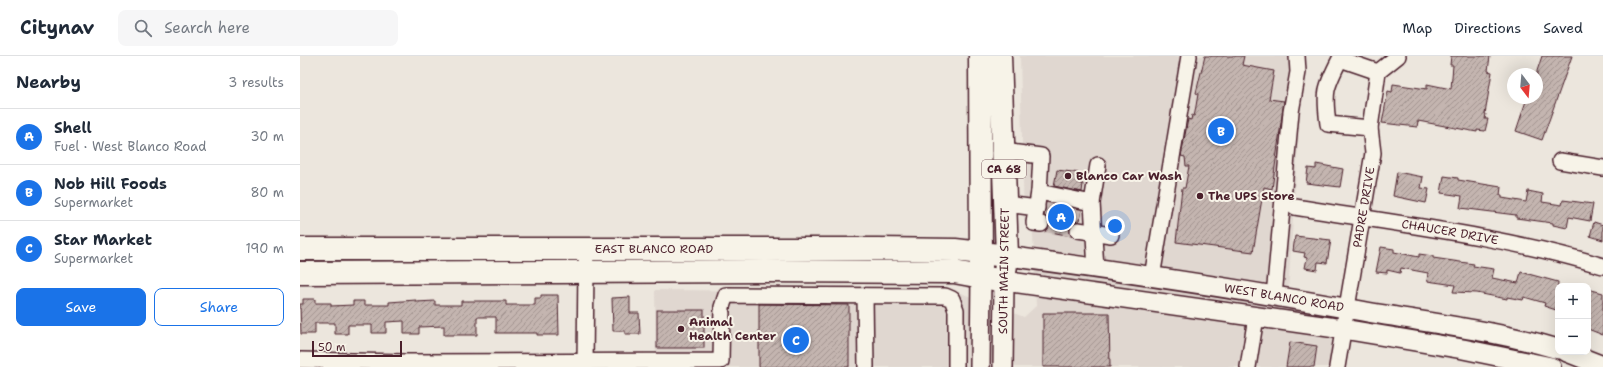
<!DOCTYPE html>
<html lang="en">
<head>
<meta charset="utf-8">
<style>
  body { margin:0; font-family:"Shantell Sans",sans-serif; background:#f6f6f7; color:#1f2937 }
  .controls { position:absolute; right:12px; bottom:12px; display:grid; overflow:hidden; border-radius:8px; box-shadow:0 4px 16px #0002 }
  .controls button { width:36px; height:36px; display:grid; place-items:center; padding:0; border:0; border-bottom:1px solid #e0e1e3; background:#fff; color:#1f2937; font:20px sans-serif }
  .compass { position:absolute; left:1207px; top:12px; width:36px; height:36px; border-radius:50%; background:#fff; box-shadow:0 4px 16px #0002; rotate:164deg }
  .scale { position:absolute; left:12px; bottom:10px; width:90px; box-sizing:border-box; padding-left:4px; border:2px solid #4a1f2b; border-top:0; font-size:11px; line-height:14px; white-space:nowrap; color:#4a1f2b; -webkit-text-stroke:3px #f7f3e8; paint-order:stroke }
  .you { position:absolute; left:815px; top:170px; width:14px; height:14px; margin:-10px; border:3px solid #fff; border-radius:50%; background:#1a73e8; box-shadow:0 0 0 6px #1a73e833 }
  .badge { display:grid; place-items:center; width:26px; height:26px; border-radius:50%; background:#1a73e8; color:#fff; font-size:13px; font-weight:700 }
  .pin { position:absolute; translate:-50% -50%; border:2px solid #fff; box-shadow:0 1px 4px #0006 }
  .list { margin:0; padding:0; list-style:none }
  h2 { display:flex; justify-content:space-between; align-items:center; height:52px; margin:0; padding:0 16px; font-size:17px }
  h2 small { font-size:13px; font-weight:400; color:#747a83 }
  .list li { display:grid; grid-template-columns:26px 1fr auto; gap:12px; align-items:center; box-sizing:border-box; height:56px; padding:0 16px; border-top:1px solid #e0e1e3 }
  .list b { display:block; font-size:15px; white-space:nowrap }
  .list p { margin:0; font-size:13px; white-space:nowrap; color:#747a83 }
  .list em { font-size:13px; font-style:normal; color:#747a83 }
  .actions { display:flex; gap:8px; padding:12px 16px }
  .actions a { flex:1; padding:9px 0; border:1px solid #1a73e8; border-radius:8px; text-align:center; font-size:14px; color:#1a73e8 }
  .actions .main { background:#1a73e8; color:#fff }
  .icon { flex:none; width:22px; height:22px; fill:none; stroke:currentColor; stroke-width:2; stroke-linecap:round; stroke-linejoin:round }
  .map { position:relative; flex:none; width:1303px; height:311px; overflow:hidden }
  header { display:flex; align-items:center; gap:24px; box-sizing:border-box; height:56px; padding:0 20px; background:#fff; border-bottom:1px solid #e0e1e3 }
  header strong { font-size:19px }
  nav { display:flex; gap:22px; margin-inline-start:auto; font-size:14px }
  .search { width:280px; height:36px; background:#f6f6f7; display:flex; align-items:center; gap:10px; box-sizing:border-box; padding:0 14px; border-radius:8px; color:#747a83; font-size:15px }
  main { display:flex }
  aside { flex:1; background:#fff }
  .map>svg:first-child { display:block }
  .built { fill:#e0d7d0 }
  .building { fill:url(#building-hatch); stroke:#4a1f2b }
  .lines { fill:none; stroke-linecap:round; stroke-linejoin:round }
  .minor-tunnel { stroke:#ccbeb9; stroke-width:15; stroke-dasharray:15 8; stroke-linecap:butt }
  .minor-casing { stroke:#4a1f2b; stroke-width:18 }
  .major-casing { stroke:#4a1f2b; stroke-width:22 }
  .highway-casing { stroke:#4a1f2b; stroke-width:25 }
  .minor { stroke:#f7f3e8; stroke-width:15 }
  .major { stroke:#f7f3e8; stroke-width:19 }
  .highway { stroke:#f7f3e8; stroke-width:22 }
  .poi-dot { fill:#4a1f2b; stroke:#f7f3e8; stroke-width:1.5 }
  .labels { text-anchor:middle; stroke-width:4; stroke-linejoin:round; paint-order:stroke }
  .shield { fill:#f7f3e8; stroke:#7e5f64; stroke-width:1 }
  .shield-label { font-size:11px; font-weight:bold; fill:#4a1f2b }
  .poi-label { font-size:12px; font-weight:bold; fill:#4a1f2b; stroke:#f7f3e8; text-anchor:start }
  .street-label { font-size:12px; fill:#4a1f2b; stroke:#f7f3e8 }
</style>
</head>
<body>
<header>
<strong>Citynav</strong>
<div class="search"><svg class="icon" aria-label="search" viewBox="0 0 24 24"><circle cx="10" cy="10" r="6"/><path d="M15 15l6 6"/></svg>Search here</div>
<nav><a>Map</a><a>Directions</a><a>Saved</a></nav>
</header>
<main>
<aside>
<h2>Nearby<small>3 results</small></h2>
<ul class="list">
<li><span class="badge">A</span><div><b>Shell</b><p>Fuel · West Blanco Road</p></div><em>30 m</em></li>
<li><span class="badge">B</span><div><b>Nob Hill Foods</b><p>Supermarket</p></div><em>80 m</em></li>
<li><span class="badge">C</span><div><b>Star Market</b><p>Supermarket</p></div><em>190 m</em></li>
</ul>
<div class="actions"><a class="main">Save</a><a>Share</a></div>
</aside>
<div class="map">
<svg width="1303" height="311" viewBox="0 0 1303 311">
  <defs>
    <pattern id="building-hatch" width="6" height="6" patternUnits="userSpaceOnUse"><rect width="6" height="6" fill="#c4b5b0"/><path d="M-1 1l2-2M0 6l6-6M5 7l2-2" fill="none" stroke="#a1938f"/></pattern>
  </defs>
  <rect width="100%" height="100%" fill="#ece6dd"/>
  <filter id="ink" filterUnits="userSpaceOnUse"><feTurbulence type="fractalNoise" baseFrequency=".025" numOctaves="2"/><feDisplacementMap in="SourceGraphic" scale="8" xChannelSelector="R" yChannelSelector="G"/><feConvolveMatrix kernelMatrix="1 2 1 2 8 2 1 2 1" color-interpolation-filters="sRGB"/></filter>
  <g filter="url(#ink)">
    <path class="built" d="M720 0H1004L987 252 1045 263 1037 311H356L355 234 658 236 724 261 736 250 733 178 724 165Z"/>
    <g class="building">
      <path d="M905 0H944L942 9 974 15 969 43 984 45 972 133 964 131 953 196 876 186 882 132H885L889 110H886L885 101 881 100 888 63 891 64 892 59 894 60 895 56 898 38 896 37Z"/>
      <path d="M1151 0H1190L1188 15 1192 16 1185 58H1186L1185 63H1188L1185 75 1177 74V76L1118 65 1117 71 1082 67 1088 35 1092 36 1093 28 1127 33V28L1151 33 1153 9H1150Z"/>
      <path d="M1242 0H1272L1242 84 1216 75 1227 42H1237V15Z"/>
      <path d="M1016 108 1043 113 1040 131 1006 127 1008 112 1016 113Z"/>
      <path d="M757 114 780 117 778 127 783 128 782 136 754 130Z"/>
      <path d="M1097 116 1123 121 1121 132 1129 133 1126 147 1093 140Z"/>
      <path d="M1144 120 1158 122V124L1201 131 1200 139H1202V142L1226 146 1228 135 1243 138 1242 146 1262 149 1263 144 1293 148 1290 165 1269 161 1267 172 1253 169V167L1216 162V159L1160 152 1162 140 1141 137Z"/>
      <path d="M746 147 781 154 779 165 774 166 769 172 771 180 746 175 750 169 749 164 744 160Z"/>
      <path d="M1294 166 1303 169V184L1290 180Z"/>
      <path d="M995 180 1031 184 1027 207 1018 206 1017 214 1005 212 1007 202 1004 201 1005 197 993 195Z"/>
      <path d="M1081 191 1094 193V196L1119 201V198L1133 200V202L1174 208 1173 210 1194 213 1192 222 1218 227 1221 216 1258 226 1256 254 1244 250 1245 247 1224 241 1223 244 1207 241V243L1177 237 1153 236 1155 229 1127 225 1128 217 1101 212 1100 217 1087 214V217L1076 216Z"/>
      <path d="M1288 233 1303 237V279L1288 273Z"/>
      <path d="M241 239H258L259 279H237V277H196V261H177V279H144V270L119 271V278H104V265L86 266V277H72V269H48V278H35V267H15V278H1L0 248H3V243H15V247H31V250L53 249V245H64V249H89V246L116 244V246L135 245V249H161V245H206V249H235V242H241Z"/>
      <path d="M330 241V257H339L340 278H325V275H313L312 242Z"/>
      <path d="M459 248 549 249V311H459Z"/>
      <rect x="357" y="254" width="47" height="38"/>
      <path d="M743 257H809L810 311H743Z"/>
      <path d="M990 286 1017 290 1014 311H986Z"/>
    </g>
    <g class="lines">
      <g class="minor-tunnel">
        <path d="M744 148 781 155"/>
        <path d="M741 168 778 174"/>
      </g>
      <g class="minor-casing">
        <g id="minor">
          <path d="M1070 72 1028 68C1024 36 1025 32 1040 3L1078 16"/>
          <path d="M703 95 741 100 739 136 792 147 798 109"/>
          <path d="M1260 105 1303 112"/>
          <path d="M739 136 734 167 741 168"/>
          <path d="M792 147 796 213"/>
          <path d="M706 148 737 152"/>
          <path id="s1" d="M995 151C1098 168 1203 180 1303 210"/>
          <path d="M778 174 811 179"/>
          <path d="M852 221 889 0"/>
          <path d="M565 240 566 311"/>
          <path d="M974 240 991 56 998 16 997 0"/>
          <path d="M0 304 104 306 421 305 422 251 426 239 645 240 652 243 656 254V311"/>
          <path d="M285 311 286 206"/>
          <path d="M948 311 956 261"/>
          <path id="s2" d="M1037 311 1073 97 1070 72 1078 16 1098 0"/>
        </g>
      </g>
      <g class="major-casing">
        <g id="major">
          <path id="s3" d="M707 200C826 216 945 234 1062 255 1128 267 1194 274 1258 293"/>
          <path d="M1267 296 1303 310"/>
          <path d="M680 311 681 221"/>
          <path d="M703 311 704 225 1043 273 1163 293 1251 311"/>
        </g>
      </g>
      <g class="highway-casing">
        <g id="highway">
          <path d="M680 0 681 211"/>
          <path id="s4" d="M0 193H577L655 194 707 200"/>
          <path d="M0 217 466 215 654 216 704 225 707 200 700 0"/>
        </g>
      </g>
      <use href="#minor" class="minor"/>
      <use href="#major" class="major"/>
      <use href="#highway" class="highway"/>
    </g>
  </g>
  <g class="poi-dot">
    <circle cx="768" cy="120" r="4"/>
    <circle cx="900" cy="140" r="4"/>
    <circle cx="381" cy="273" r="4"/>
  </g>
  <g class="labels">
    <rect class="shield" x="682" y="104" width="44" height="18" rx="3"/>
    <g class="shield-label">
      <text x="704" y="117">CA 68</text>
    </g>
    <g class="poi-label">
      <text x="776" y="124">Blanco Car Wash</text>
      <text x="908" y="144">The UPS Store</text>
      <text x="389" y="270">Animal<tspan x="389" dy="14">Health Center</tspan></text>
    </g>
    <g class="street-label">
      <text dy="4" stroke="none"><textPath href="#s2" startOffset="162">PADRE DRIVE</textPath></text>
      <text dy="4" stroke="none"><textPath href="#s1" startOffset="157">CHAUCER DRIVE</textPath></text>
      <text dy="4" stroke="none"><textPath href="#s4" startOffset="354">EAST BLANCO ROAD</textPath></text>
      <text transform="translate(704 215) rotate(-89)" y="4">SOUTH MAIN STREET</text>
      <text dy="4" stroke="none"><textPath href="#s3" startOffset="280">WEST BLANCO ROAD</textPath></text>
    </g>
  </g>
</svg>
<div class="controls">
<button>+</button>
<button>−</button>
</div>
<svg class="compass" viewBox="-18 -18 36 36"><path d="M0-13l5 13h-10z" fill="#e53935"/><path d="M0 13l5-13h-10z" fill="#747a83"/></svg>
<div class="scale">50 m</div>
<div class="you"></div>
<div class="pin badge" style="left:761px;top:161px">A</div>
<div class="pin badge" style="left:921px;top:75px">B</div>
<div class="pin badge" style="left:496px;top:284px">C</div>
</div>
</main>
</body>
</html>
